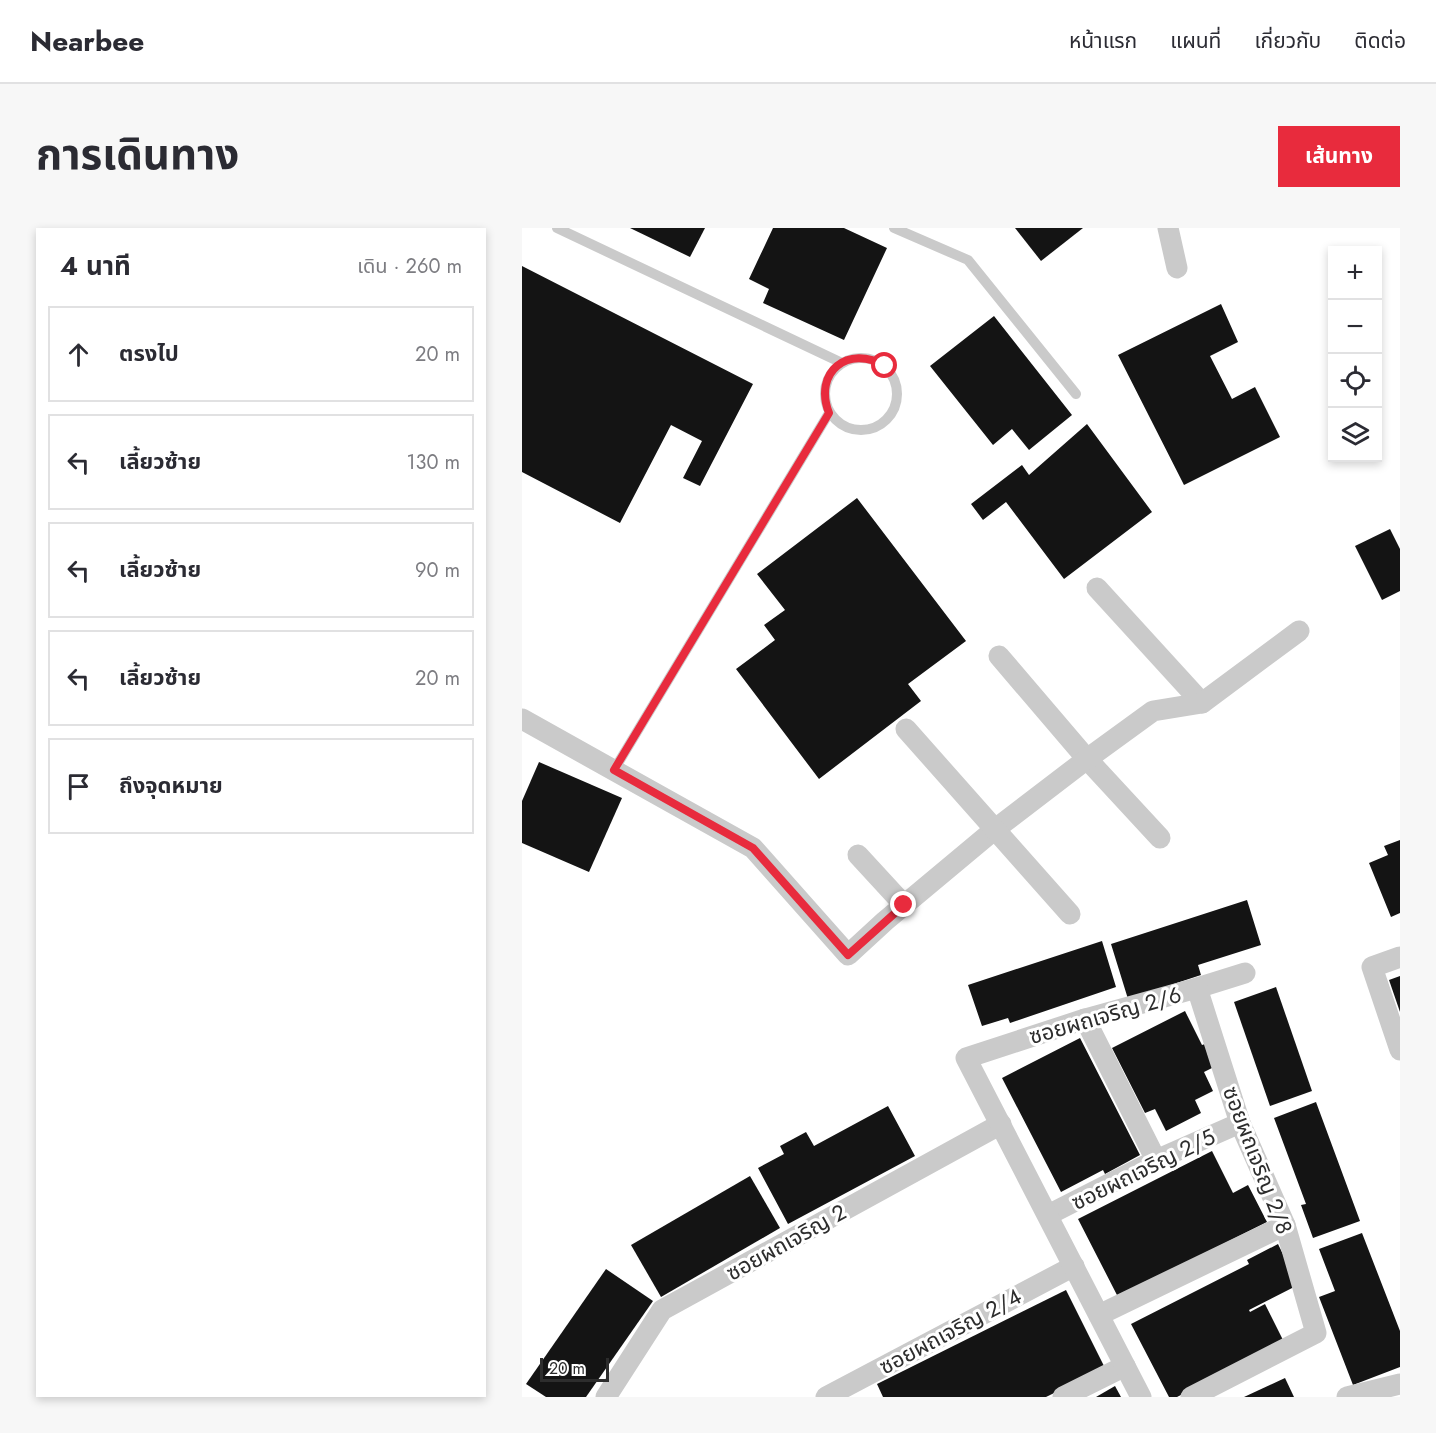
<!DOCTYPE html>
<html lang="th">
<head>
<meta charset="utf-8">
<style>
  body { margin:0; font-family:Jost,"Noto Sans Thai",sans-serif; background:#f7f7f7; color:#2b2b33 }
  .controls { position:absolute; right:18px; top:18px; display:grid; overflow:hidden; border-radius:0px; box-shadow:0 3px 9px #0003 }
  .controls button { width:54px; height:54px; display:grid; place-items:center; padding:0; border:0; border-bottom:2px solid #e1e1e2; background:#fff; color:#2b2b33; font:30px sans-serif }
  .scale { position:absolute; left:18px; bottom:15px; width:69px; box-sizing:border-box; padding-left:6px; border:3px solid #2d2d2d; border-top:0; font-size:16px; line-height:21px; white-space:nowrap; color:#2d2d2d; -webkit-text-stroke:4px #fff; paint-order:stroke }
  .stop { position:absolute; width:18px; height:18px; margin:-14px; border:4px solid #e82b3d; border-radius:50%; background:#fff }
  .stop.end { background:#e82b3d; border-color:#fff; box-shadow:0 2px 6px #0008 }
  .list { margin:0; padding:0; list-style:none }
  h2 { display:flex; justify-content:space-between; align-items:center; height:78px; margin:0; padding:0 24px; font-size:26px }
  h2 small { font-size:20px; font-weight:400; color:#7c7c81 }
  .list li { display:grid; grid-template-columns:39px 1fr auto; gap:18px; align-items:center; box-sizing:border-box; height:96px; margin:0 12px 12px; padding:0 12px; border:2px solid #e1e1e2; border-radius:0px }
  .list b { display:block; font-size:22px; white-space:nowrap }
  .list em { font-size:20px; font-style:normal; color:#7c7c81 }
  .icon { flex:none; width:33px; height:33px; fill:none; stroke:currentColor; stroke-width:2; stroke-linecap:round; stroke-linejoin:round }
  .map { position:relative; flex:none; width:878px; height:1169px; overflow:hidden; border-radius:0px }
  header { display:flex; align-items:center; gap:36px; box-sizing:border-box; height:84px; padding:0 30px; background:#fff; border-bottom:2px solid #e1e1e2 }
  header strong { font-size:28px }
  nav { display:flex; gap:33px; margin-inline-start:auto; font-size:21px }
  .intro { display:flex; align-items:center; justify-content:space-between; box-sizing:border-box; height:144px; padding:0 36px }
  h1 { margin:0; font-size:42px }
  .button { padding:15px 27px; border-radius:0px; background:#e82b3d; color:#fff; font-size:21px; font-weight:700 }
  main { display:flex; gap:36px; padding:0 36px }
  aside { flex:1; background:#fff; border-radius:0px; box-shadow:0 3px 9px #0003 }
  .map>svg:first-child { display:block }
  .building { fill:#141414 }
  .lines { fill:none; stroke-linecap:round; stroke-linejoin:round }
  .service { stroke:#cacaca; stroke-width:10 }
  .minor { stroke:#cacaca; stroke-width:21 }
  .route { stroke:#e82b3d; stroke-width:8 }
  .labels { text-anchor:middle; stroke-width:6; stroke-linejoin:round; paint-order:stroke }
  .street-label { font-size:22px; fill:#2d2d2d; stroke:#fff }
</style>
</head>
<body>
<header>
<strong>Nearbee</strong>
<nav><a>หน้าแรก</a><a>แผนที่</a><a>เกี่ยวกับ</a><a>ติดต่อ</a></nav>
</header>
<div class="intro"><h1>การเดินทาง</h1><a class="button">เส้นทาง</a></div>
<main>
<aside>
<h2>4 นาที<small>เดิน · 260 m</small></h2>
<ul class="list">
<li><svg class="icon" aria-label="ahead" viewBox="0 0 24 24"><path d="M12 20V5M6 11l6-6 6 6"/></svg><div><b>ตรงไป</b></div><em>20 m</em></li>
<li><svg class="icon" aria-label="left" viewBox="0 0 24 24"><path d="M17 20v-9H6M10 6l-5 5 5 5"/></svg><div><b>เลี้ยวซ้าย</b></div><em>130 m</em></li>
<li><svg class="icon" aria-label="left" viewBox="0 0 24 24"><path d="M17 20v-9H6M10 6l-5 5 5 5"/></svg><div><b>เลี้ยวซ้าย</b></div><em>90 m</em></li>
<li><svg class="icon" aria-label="left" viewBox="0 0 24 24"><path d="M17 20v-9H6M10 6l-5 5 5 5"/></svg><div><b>เลี้ยวซ้าย</b></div><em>20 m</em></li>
<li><svg class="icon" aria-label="arrive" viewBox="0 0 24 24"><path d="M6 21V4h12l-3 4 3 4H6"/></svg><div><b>ถึงจุดหมาย</b></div></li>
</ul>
</aside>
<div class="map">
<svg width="878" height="1169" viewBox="0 0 878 1169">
  <rect width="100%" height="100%" fill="#fff"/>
  <g class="building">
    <path d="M108 0H183L168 29Z"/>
    <path d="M251 0H322L365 20 322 112 241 75 247 61 227 51Z"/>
    <path d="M493 0H561L519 33Z"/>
    <path d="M0 38 231 156 178 258 161 250 180 213 149 197 98 295 0 244Z"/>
    <path d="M699 76 716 114 688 128 710 171 733 159 758 209 662 257 596 127Z"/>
    <path d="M472 88 550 187 507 222 490 201 471 217 408 138Z"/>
    <path d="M565 196 630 284 542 351 484 274 461 292 449 276 500 237 507 247Z"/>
    <path d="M335 270 444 413 386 456 399 473 297 551 214 441 253 412 242 397 263 382 235 346Z"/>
    <path d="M868 301 878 321V363L860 372 833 318Z"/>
    <path d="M17 534 100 570 67 644 0 615V573Z"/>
    <path d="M878 612V685L869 689 847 635 866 627 862 618Z"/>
    <path d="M725 672 739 717 676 737 679 747 606 771 589 716Z"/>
    <path d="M580 713 594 759 488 795 486 790 460 798 446 757Z"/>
    <path d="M878 748V784L867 752Z"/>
    <path d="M754 759 790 863 748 878 712 774Z"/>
    <path d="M663 783 680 817 683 816 694 838 682 844 691 863 673 872 679 885 644 903 633 881 623 885 590 820Z"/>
    <path d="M558 810 618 927 583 946 581 942 539 964 480 850Z"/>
    <path d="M794 874 838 993 791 1010 779 977 784 976 752 890Z"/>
    <path d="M366 878 393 928 266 996 236 940 262 926 258 918 284 904 292 918Z"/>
    <path d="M690 923 711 965 726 957 745 994 596 1069 556 991Z"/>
    <path d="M228 948 258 1000 139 1069 109 1017Z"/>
    <path d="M840 1005 878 1103V1139L831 1157 797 1069 813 1063 797 1021Z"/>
    <path d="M756 1016 776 1057 727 1082 728 1084 743 1076 762 1114 655 1169H647L609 1096 727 1036 725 1032Z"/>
    <path d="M84 1041 131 1073 64 1169H24L4 1156Z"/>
    <path d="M544 1062 583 1140 524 1169H361L355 1156Z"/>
    <path d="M763 1150 772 1169H722Z"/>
    <path d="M593 1158 599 1169H574Z"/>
  </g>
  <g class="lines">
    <g class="service">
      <path d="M35 0 320 135"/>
      <path d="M372 0 446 32 554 166"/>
      <circle cx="339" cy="166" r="36"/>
      <path d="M92 542 307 185"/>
    </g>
    <g class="minor">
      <path d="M646 0 655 40"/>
      <path d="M575 360 680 475"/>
      <path d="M477 428 565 531 638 610"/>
      <path d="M0 491 231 620 326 727 363 693 472 602 565 531 631 483 680 475 777 403"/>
      <path d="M384 501 548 686"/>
      <path d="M336 627 382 677"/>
      <path d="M878 729 850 739 878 822"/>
      <path d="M563 791 634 932"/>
      <path d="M526 987 634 932 718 895"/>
      <path d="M577 1087 763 997"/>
      <path d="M84 1169 140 1082 479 896"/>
      <path d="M304 1169 552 1038"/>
      <path d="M541 1169 603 1138"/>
      <path d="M619 1169 444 830 563 791 675 760 723 745"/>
      <path d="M669 1169 794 1105 763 997 718 895 675 760"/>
      <path d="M825 1169 878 1156"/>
    </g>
  </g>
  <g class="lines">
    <path class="route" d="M363 138C326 116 291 144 307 185L92 542 231 620 326 727 382 677"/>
  </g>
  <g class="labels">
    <g class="street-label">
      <text transform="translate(583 787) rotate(-16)" y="8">ซอยผถเจริญ 2/6</text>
      <text transform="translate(736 932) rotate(69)" y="8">ซอยผถเจริญ 2/8</text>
      <text transform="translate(621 941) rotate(-26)" y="8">ซอยผถเจริญ 2/5</text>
      <text transform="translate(264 1014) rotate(-29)" y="8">ซอยผถเจริญ 2</text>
      <text transform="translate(428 1103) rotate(-28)" y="8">ซอยผถเจริญ 2/4</text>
    </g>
  </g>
</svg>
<div class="controls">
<button>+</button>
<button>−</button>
<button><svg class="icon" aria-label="locate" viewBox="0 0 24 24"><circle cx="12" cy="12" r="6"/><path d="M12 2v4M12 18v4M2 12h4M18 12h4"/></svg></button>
<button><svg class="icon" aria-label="layers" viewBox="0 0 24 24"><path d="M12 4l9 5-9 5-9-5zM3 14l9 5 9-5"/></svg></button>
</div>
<div class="scale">20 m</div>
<div class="stop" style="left:363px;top:138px"></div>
<div class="stop end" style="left:382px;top:677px"></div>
</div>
</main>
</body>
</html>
